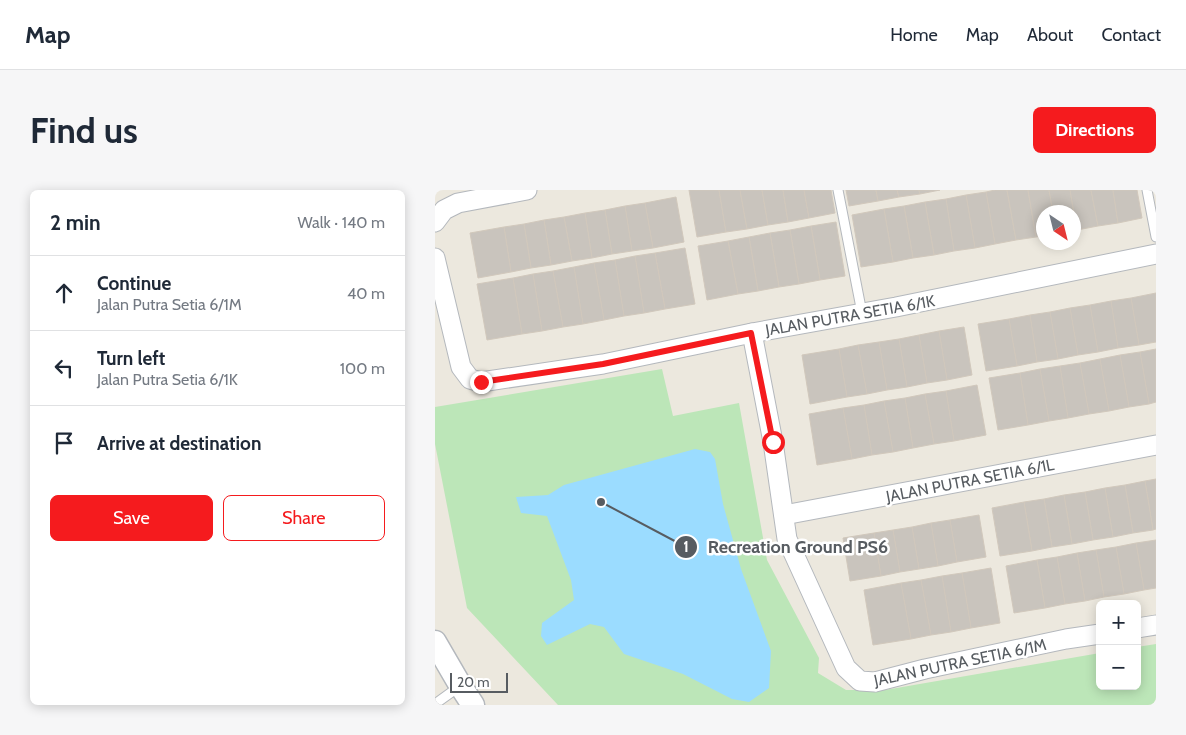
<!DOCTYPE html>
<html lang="en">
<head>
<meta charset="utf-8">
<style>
  body { margin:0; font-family:Cabin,sans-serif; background:#f6f6f7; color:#1f2937 }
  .controls { position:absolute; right:15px; bottom:15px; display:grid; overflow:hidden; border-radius:8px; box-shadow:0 2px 12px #0003 }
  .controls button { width:45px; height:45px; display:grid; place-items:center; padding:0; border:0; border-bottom:1px solid #e0e1e3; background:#fff; color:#1f2937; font:25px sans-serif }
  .compass { position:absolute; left:601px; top:15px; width:45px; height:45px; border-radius:50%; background:#fff; box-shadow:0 2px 12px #0003; rotate:145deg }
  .scale { position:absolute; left:15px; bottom:12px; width:58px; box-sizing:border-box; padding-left:5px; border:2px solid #575c61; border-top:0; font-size:14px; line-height:18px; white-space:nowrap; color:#575c61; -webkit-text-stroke:4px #fff; paint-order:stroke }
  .stop { position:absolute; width:15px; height:15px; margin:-11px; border:4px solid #f51b1e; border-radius:50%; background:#fff }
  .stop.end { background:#f51b1e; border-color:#fff; box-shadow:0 1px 5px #0008 }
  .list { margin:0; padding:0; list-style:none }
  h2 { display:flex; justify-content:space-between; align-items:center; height:65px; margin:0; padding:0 20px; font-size:21px }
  h2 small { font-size:16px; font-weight:400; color:#747a83 }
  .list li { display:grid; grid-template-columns:32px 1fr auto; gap:15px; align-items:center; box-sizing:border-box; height:75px; padding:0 20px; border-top:1px solid #e0e1e3 }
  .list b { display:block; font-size:19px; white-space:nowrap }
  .list p { margin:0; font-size:16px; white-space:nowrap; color:#747a83 }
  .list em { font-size:16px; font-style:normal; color:#747a83 }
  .actions { display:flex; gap:10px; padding:15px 20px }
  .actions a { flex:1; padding:11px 0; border:1px solid #f51b1e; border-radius:8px; text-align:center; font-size:18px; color:#f51b1e }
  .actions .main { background:#f51b1e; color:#fff }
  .icon { flex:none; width:28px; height:28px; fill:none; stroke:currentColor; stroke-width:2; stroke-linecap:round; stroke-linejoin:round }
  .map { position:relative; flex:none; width:721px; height:515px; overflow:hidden; border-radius:8px }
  header { display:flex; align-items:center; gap:30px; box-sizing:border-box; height:70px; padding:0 25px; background:#fff; border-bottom:1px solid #e0e1e3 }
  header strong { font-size:24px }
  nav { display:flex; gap:28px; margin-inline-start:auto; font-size:18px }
  .intro { display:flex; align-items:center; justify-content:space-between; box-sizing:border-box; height:120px; padding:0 30px }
  h1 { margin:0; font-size:35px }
  .button { padding:12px 22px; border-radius:8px; background:#f51b1e; color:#fff; font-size:18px; font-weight:700 }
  main { display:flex; gap:30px; padding:0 30px }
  aside { flex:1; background:#fff; border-radius:8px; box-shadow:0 2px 12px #0003 }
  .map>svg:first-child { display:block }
  .green { fill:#bce6b8 }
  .water { fill:#9bdcff }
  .building { fill:#c9c4bd; stroke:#d1c8bc }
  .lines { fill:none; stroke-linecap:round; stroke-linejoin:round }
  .service-casing { stroke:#b4b8bd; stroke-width:11 }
  .minor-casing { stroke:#b4b8bd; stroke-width:21 }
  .tertiary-casing { stroke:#b4b8bd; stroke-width:25 }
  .service { stroke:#fff; stroke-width:9 }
  .minor { stroke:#fff; stroke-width:19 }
  .tertiary { stroke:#fff; stroke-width:22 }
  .route { stroke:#f51b1e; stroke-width:6 }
  .labels { text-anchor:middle; stroke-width:5; stroke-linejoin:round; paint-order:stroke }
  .street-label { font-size:16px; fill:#575c61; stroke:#fff }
  .leader { fill:none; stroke:#575c61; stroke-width:2 }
  .callout-dot { fill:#575c61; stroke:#fff; stroke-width:2 }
  .mark-label { font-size:15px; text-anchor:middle; font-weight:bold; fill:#fff }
  .callout-label { font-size:18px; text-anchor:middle; font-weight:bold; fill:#575c61; stroke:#fff; stroke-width:5; stroke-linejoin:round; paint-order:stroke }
</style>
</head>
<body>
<header>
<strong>Map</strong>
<nav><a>Home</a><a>Map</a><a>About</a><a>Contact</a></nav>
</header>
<div class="intro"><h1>Find us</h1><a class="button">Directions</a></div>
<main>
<aside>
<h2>2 min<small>Walk · 140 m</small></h2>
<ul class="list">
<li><svg class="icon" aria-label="ahead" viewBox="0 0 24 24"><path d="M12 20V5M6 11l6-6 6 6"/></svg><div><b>Continue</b><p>Jalan Putra Setia 6/1M</p></div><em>40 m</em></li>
<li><svg class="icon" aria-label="left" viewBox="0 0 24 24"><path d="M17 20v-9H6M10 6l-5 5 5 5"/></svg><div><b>Turn left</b><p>Jalan Putra Setia 6/1K</p></div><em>100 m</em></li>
<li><svg class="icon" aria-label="arrive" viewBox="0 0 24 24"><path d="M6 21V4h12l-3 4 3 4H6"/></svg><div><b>Arrive at destination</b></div></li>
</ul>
<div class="actions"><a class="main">Save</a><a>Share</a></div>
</aside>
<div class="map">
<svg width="721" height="515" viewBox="0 0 721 515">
  <rect width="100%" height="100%" fill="#ece8de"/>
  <path class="green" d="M227 179 238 226 304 213 332 370 384 468 383 483 411 500H450L665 463V496H702V457L721 454V515H123L32 418 0 254V217Z"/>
  <path class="water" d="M260 259 275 262 280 269 288 314 306 379 336 461 334 498 314 512 297 509 248 484 189 464 169 437 155 434 112 455 106 446 107 433 139 410 136 390 112 326 86 323 81 307 113 305 129 295Z"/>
  <g class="building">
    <path d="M254 0H284L291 42 262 47Z"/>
    <path d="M284 0H305L312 39 291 42Z"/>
    <path d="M305 0H327L333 35 312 39Z"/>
    <path d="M327 0H348L353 32 333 35Z"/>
    <path d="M348 0H369L374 28 353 32Z"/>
    <path d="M369 0H396L400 23 374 28Z"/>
    <path d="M411 0H441L443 11 414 16Z"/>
    <path d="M441 0H462L464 7 443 11Z"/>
    <path d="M462 0H484L485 4 464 7Z"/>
    <path d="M484 0H505L485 4Z"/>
    <path d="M560 0H572L581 50 560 54 551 2Z"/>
    <path d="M572 0H593L601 47 581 50Z"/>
    <path d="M593 0H614L618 22H608V46L601 47Z"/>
    <path d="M614 0H635L642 40 638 41V22H618Z"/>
    <path d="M635 0H656L663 36 642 40Z"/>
    <path d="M656 0H678L683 33 663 36Z"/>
    <path d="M678 0H702L707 28 683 33Z"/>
    <path d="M551 2 560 54 540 58 531 5Z"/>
    <path d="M531 5 540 58 519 61 511 9Z"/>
    <path d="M241 7 249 52 218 58 210 13Z"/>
    <path d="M511 9 519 61 499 65 490 12Z"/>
    <path d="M490 12 499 65 478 68 469 16Z"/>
    <path d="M210 13 218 58 197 61 190 16Z"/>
    <path d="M190 16 197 61 177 64 170 20Z"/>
    <path d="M469 16 478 68 458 72 449 19Z"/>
    <path d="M449 19 458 72 426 77 417 25Z"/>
    <path d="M170 20 177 64 157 68 150 23Z"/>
    <path d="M150 23 157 68 137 71 129 27Z"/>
    <path d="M129 27 137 71 116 75 109 30Z"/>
    <path d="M109 30 116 75 96 78 89 34Z"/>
    <path d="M401 32 410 86 385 90 376 36Z"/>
    <path d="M89 34 96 78 76 82 69 37Z"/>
    <path d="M376 36 385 90 364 94 355 40Z"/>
    <path d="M69 37 76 82 43 88 35 43Z"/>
    <path d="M355 40 364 94 344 97 335 43Z"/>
    <path d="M335 43 344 97 323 101 314 47Z"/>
    <path d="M314 47 323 101 303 104 293 51Z"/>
    <path d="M293 51 303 104 272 110 263 56Z"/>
    <path d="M250 58 260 114 230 119 220 63Z"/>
    <path d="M220 63 230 119 209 123 200 66Z"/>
    <path d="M200 66 209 123 189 126 180 70Z"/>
    <path d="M180 70 189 126 169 130 159 73Z"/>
    <path d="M159 73 169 130 148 134 139 77Z"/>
    <path d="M139 77 148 134 128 137 118 81Z"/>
    <path d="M118 81 128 137 107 141 98 84Z"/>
    <path d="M98 84 107 141 87 144 78 88Z"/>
    <path d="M78 88 87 144 52 150 42 94Z"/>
    <path d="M721 103V152L704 155 696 108Z"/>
    <path d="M696 108 704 155 683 158 676 111Z"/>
    <path d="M676 111 683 158 663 162 655 115Z"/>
    <path d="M655 115 663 162 643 165 635 118Z"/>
    <path d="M635 118 643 165 623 169 615 122Z"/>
    <path d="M615 122 623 169 602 172 595 125Z"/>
    <path d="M595 125 602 172 582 176 574 129Z"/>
    <path d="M574 129 582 176 551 181 543 134Z"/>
    <path d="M529 137 537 185 512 190 504 141Z"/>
    <path d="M504 141 512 190 492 193 484 145Z"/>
    <path d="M484 145 492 193 472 197 464 149Z"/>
    <path d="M464 149 472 197 452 200 444 152Z"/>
    <path d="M444 152 452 200 432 204 423 155Z"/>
    <path d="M423 155 432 204 412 207 404 159Z"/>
    <path d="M404 159 412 207 375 214 367 165Z"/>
    <path d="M721 159V212L714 214 705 162Z"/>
    <path d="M705 162 714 214 694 217 685 165Z"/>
    <path d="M685 165 694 217 674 221 665 169Z"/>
    <path d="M665 169 674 221 654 224 645 173Z"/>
    <path d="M645 173 654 224 633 228 625 176Z"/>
    <path d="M625 176 633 228 614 231 605 179Z"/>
    <path d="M605 179 614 231 593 235 585 183Z"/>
    <path d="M585 183 593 235 563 240 554 188Z"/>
    <path d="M542 195 551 245 519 251 511 201Z"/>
    <path d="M511 201 519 251 499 254 490 204Z"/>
    <path d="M490 204 499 254 478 258 470 208Z"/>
    <path d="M470 208 478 258 458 262 449 211Z"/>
    <path d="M449 211 458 262 437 265 429 215Z"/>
    <path d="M429 215 437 265 417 269 408 218Z"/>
    <path d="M408 218 417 269 382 275 374 224Z"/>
    <path d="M721 289V339L718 340 710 291Z"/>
    <path d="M710 291 718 340 698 343 690 295Z"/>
    <path d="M690 295 698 343 678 347 670 298Z"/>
    <path d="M670 298 678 347 658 350 650 302Z"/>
    <path d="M650 302 658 350 637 354 629 305Z"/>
    <path d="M629 305 637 354 617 357 609 309Z"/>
    <path d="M609 309 617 357 597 361 589 312Z"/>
    <path d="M589 312 597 361 565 366 557 318Z"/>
    <path d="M544 325 551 367 522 372 515 330Z"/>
    <path d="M515 330 522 372 503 376 496 333Z"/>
    <path d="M496 333 503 376 484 379 477 337Z"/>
    <path d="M477 337 484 379 465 382 458 340Z"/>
    <path d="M458 340 465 382 446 386 439 343Z"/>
    <path d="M439 343 446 386 415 391 408 348Z"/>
    <path d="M721 350V398L709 400 701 353Z"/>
    <path d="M701 353 709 400 689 404 681 357Z"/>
    <path d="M681 357 689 404 669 407 661 360Z"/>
    <path d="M661 360 669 407 650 411 642 363Z"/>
    <path d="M642 363 650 411 630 414 622 367Z"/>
    <path d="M622 367 630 414 610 418 602 370Z"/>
    <path d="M602 370 610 418 579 423 571 376Z"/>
    <path d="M556 378 565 433 536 438 527 383Z"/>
    <path d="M527 383 536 438 516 442 507 386Z"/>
    <path d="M507 386 516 442 496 445 486 390Z"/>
    <path d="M486 390 496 445 476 449 466 393Z"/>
    <path d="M466 393 476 449 438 455 429 400Z"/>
  </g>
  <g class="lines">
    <g class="service-casing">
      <g id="service">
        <path d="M403 0 427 123"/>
        <path d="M712 0 721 47"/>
        <path d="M0 514 25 496"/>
      </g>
    </g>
    <g class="minor-casing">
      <g id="minor">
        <path d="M0 32 9 20 23 13 92 0"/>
        <path d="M0 68 26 177 35 189 46 192 168 174 317 143 461 117 721 64"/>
        <path d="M317 143 338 252 352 349 411 478 425 491 440 492 490 479 631 449 665 444"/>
        <path d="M349 325 721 255"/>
        <path d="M702 438 721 435"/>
      </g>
    </g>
    <g class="tertiary-casing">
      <path id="tertiary" d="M0 452 25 495 38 515"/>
    </g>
    <use href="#service" class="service"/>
    <use href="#minor" class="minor"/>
    <use href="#tertiary" class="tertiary"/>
  </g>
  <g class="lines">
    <path class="route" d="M46 192 168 174 316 143 338 252"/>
  </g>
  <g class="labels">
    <g class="street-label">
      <text transform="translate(415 125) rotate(-10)" y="6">JALAN PUTRA SETIA 6/1K</text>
      <text transform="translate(535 290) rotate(-11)" y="6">JALAN PUTRA SETIA 6/1L</text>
      <text transform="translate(525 472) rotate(-12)" y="6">JALAN PUTRA SETIA 6/1M</text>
    </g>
  </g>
  <path class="leader" d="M166 312L251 357"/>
  <g class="callout-dot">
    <circle cx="166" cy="312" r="5"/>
    <circle cx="251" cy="357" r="12"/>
  </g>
  <g class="mark-label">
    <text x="251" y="362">1</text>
  </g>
  <g class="callout-label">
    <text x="363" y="363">Recreation Ground PS6</text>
  </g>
</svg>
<div class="controls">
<button>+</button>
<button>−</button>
</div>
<svg class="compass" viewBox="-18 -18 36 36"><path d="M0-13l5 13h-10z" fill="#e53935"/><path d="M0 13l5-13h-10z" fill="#747a83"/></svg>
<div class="scale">20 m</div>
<div class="stop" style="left:338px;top:252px"></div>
<div class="stop end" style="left:46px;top:192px"></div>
</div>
</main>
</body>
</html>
